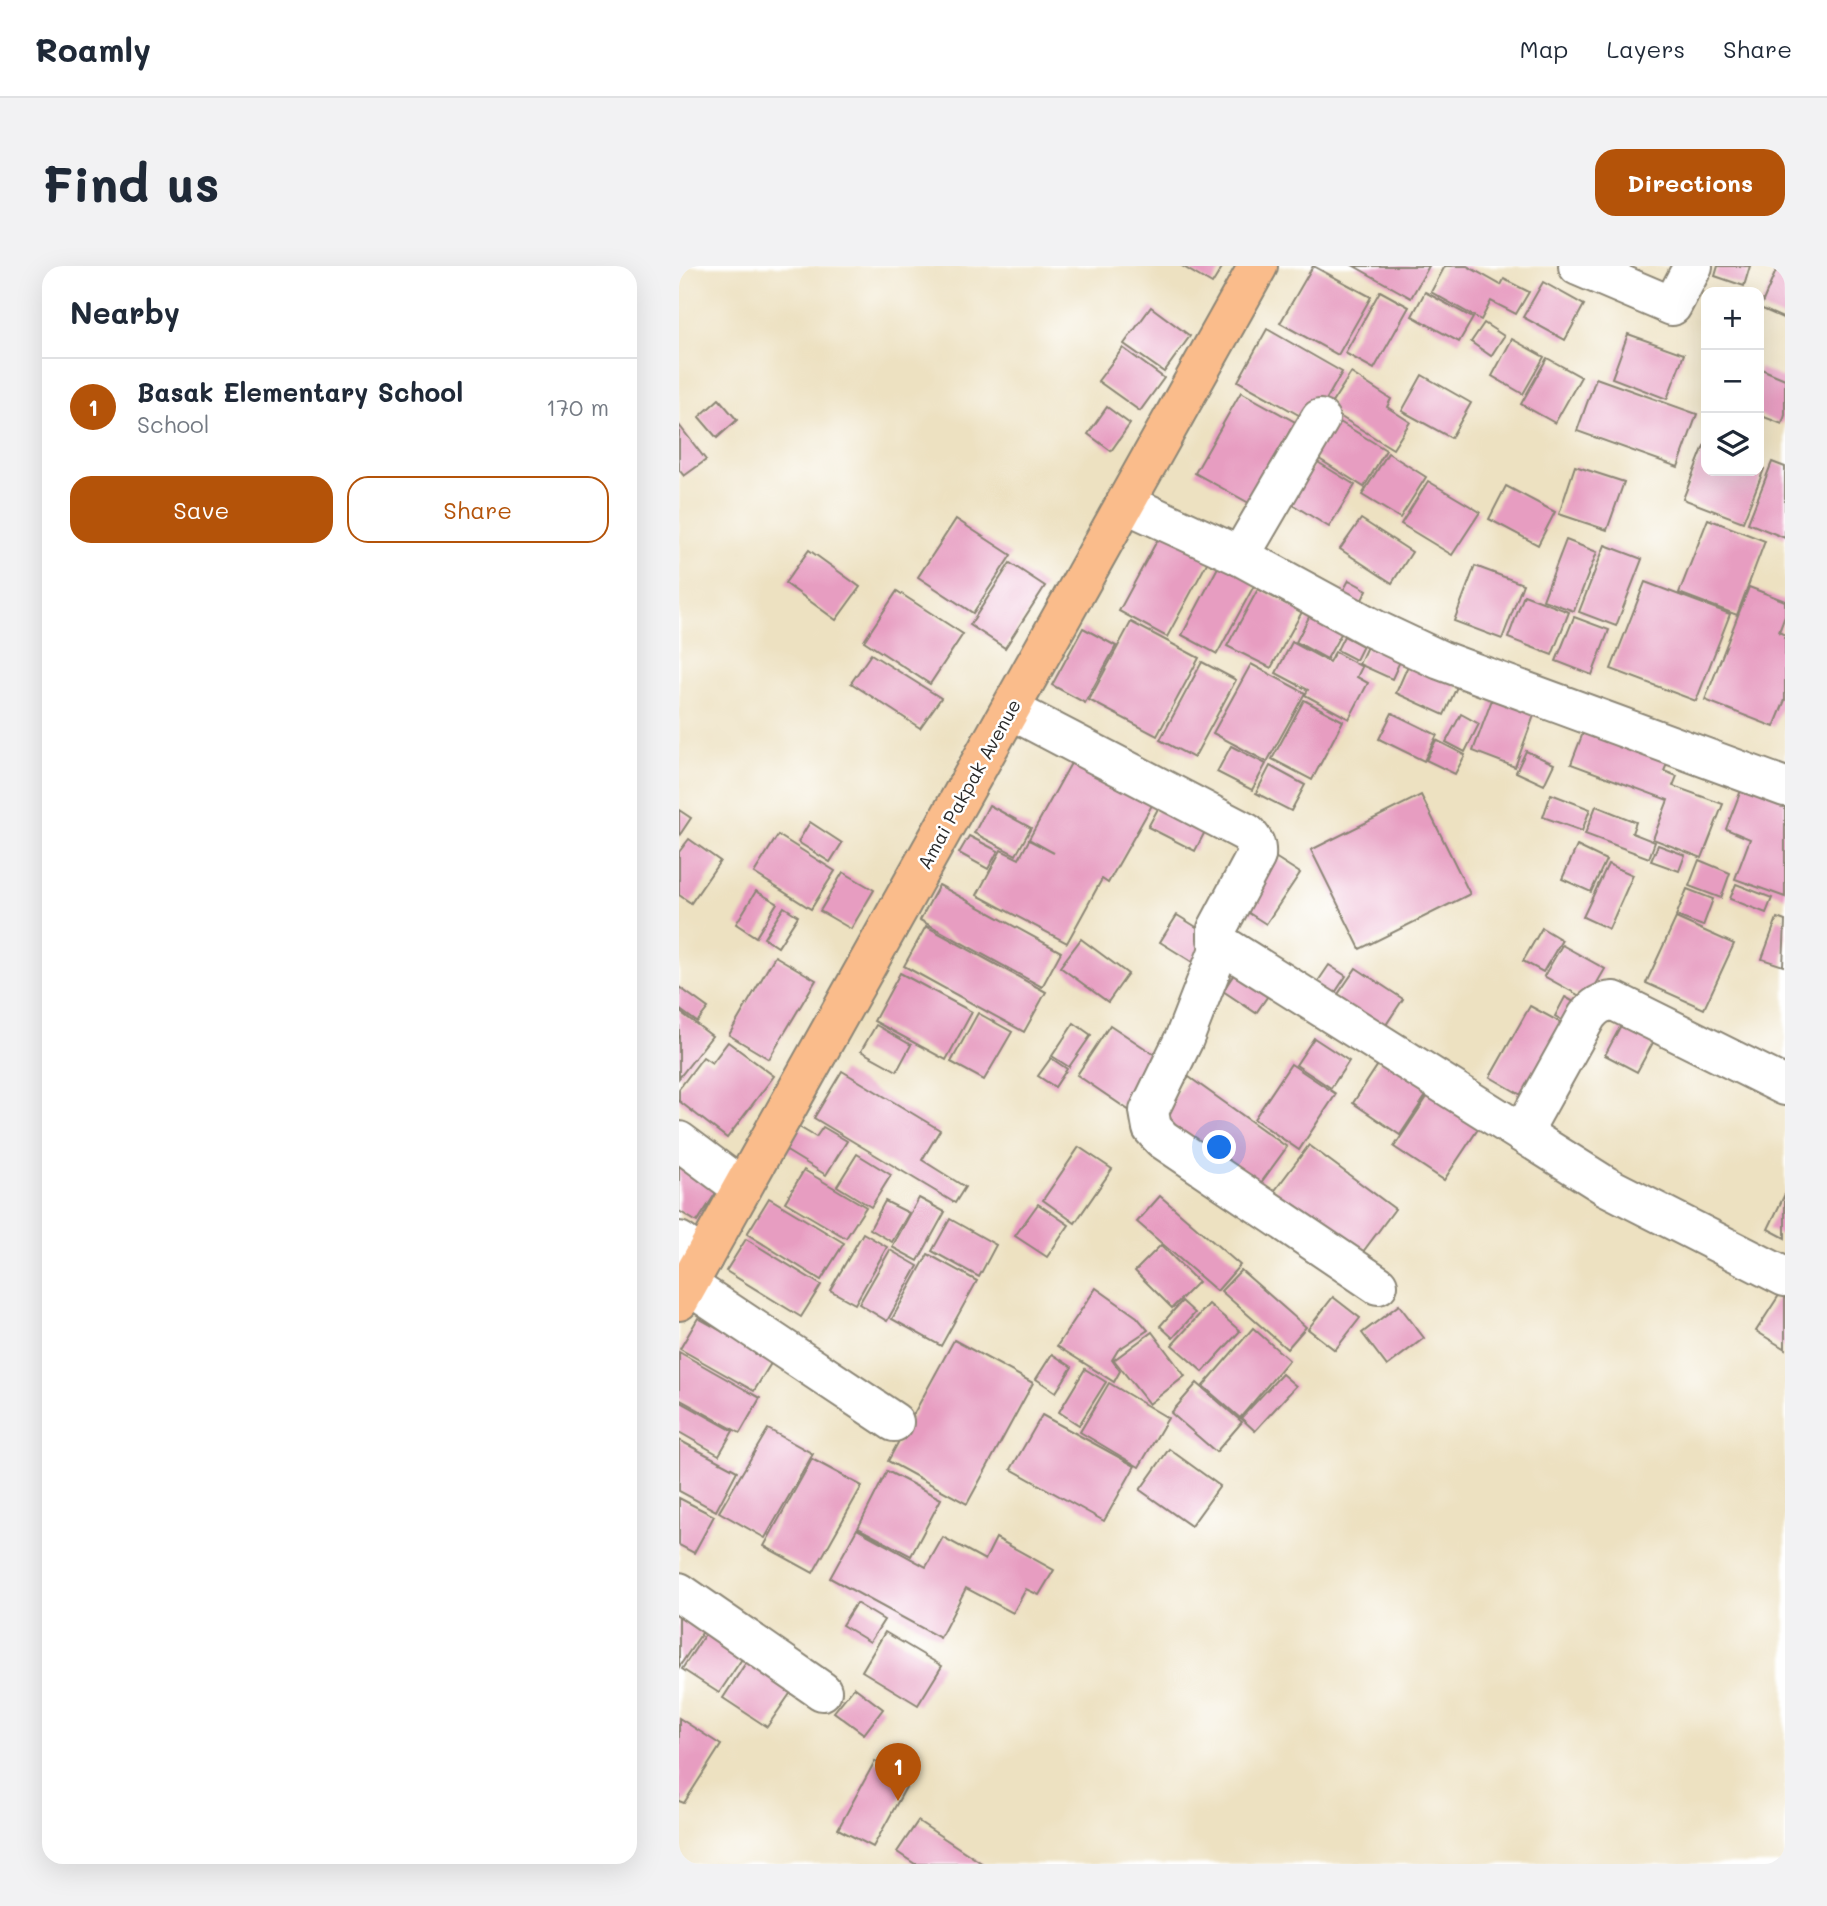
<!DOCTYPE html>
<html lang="en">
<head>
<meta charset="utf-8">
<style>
  body { margin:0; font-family:Mali,sans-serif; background:#f2f2f3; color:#1f2937 }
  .controls { position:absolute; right:21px; top:21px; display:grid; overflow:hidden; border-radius:14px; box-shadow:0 7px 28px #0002 }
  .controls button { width:63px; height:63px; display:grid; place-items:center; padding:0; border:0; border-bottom:2px solid #e0e1e3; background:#fff; color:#1f2937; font:35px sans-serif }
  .you { position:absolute; left:541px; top:882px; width:24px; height:24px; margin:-18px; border:5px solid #fff; border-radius:50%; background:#1a73e8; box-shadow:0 0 0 10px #1a73e833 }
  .badge { display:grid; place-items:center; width:46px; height:46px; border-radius:50%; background:#b45309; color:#fff; font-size:23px; font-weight:700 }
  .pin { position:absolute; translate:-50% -58px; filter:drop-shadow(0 2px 4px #0008) }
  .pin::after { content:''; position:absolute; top:37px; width:24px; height:21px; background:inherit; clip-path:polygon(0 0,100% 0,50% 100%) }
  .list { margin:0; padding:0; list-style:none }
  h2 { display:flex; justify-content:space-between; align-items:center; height:91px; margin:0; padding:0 28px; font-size:30px }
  h2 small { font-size:23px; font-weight:400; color:#747a83 }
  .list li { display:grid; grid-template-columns:46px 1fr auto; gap:21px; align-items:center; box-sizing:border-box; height:98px; padding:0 28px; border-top:2px solid #e0e1e3 }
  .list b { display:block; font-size:26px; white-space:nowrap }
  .list p { margin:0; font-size:23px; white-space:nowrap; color:#747a83 }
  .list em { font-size:23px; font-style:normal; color:#747a83 }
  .actions { display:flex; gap:14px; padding:21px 28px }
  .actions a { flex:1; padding:16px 0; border:2px solid #b45309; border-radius:21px; text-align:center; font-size:24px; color:#b45309 }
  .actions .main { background:#b45309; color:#fff }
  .icon { flex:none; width:38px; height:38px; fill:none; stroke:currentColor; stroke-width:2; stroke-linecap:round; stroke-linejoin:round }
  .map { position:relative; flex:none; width:1106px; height:1598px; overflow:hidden; border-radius:21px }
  header { display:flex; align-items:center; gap:42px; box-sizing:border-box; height:98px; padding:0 35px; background:#fff; border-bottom:2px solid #e0e1e3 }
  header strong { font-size:33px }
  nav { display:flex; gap:38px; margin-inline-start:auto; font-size:24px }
  .intro { display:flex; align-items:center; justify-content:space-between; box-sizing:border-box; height:168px; padding:0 42px }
  h1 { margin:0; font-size:49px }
  .button { padding:18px 32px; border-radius:21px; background:#b45309; color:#fff; font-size:24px; font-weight:700 }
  main { display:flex; gap:42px; padding:0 42px }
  aside { flex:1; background:#fff; border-radius:21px; box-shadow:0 7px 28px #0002 }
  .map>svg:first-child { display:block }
  .building { fill:#e79dc1 }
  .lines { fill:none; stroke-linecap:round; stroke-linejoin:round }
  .minor-casing { stroke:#8c8676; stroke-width:42 }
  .highway-casing { stroke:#8c8676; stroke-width:42 }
  .minor { stroke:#fff; stroke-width:38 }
  .highway { stroke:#fabc8b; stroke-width:38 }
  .labels { text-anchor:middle; stroke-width:5; stroke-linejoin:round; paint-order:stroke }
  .street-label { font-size:19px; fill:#2b2b2b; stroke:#fff }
</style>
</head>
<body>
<header>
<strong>Roamly</strong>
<nav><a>Map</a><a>Layers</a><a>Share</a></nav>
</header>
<div class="intro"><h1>Find us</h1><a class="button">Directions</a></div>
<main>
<aside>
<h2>Nearby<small></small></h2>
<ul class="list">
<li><span class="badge">1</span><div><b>Basak Elementary School</b><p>School</p></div><em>170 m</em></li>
</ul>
<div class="actions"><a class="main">Save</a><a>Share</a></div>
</aside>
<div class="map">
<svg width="1106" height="1598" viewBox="0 0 1106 1598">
  <rect width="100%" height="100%" fill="#fff"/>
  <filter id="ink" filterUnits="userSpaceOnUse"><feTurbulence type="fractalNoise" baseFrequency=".0143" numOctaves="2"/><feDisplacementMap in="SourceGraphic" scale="14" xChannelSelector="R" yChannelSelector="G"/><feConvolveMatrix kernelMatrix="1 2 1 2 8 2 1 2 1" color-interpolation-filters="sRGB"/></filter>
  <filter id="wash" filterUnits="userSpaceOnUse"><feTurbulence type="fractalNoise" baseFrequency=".00686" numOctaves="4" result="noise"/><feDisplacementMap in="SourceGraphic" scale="28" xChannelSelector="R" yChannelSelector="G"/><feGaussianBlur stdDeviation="1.57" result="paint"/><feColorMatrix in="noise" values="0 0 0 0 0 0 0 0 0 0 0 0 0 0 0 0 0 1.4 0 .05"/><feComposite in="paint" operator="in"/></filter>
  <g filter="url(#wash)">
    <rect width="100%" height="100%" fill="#ede1c1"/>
    <g id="blocks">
      <g class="building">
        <path d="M503 0H544L533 18Z"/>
        <path d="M634 0 692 31 659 89 601 57Z"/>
        <path d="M675 0H750L732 32Z"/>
        <path d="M766 0H788L822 19 825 13 850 26 837 48 812 35 802 54 752 26Z"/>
        <path d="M1039 0H1071L1065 20 1036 10Z"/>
        <path d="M1099 0H1106V53L1081 42Z"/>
        <path d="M864 16 905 39 886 74 844 51Z"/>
        <path d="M701 25 730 41 695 103 666 87Z"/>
        <path d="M746 26 794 52 780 76 733 50Z"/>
        <path d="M472 41 511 70 485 106 445 78Z"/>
        <path d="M805 57 825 70 812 90 792 76Z"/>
        <path d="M588 63 663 106 634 157 559 115Z"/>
        <path d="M949 68 1005 88 988 133 933 112Z"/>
        <path d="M833 73 865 91 844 128 813 110Z"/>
        <path d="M444 82 485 112 461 145 419 115Z"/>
        <path d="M868 92 902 111 876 157 842 138Z"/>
        <path d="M1080 102 1106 113V149L1103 158 1080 149Z"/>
        <path d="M672 107 712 133 708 141 731 156 714 183 649 143Z"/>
        <path d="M743 109 792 137 772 172 723 145Z"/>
        <path d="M917 112 1018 148 999 201 898 165Z"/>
        <path d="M562 126 616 156 570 237 516 207Z"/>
        <path d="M40 133 58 154 38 172 20 151Z"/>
        <path d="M428 141 451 158 432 185 409 168Z"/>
        <path d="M651 150 707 184 685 221 629 186Z"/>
        <path d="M0 159 27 194 5 210 0 204Z"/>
        <path d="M1025 180 1027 181V205H1080V201L1085 203 1064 256 1004 233Z"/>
        <path d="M709 187 747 211 721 252 683 229Z"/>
        <path d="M637 195 676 219 650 261 611 237Z"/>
        <path d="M1093 196 1106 201V272L1069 257Z"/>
        <path d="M896 200 945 216 928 264 880 248Z"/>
        <path d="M749 215 801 246 773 289 722 258Z"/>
        <path d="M827 220 876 246 859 279 810 253Z"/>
        <path d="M277 253 332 289 294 347 239 311Z"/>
        <path d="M682 253 733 286 713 317 661 283Z"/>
        <path d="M1029 253 1086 275 1058 349 1000 327Z"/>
        <path d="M487 258 535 284 488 371 440 345Z"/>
        <path d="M887 274 918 286 895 345 864 334Z"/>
        <path d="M926 279 963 293 937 360 900 346Z"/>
        <path d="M130 284 181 321 157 354 106 317Z"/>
        <path d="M546 288 582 307 538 388 503 369Z"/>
        <path d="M331 297 366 320 326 382 291 359Z"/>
        <path d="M796 300 844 318 823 373 775 355Z"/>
        <path d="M670 314 688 324 675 349 663 327Z"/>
        <path d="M966 316 1051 348 1017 435 932 403Z"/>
        <path d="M1070 321 1106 335V350L1100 366 1106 369V434L1095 461 1026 434Z"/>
        <path d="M579 323 623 346 592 402 548 380Z"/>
        <path d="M218 325 284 368 251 418 185 375Z"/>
        <path d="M845 329 890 346 873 389 829 372Z"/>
        <path d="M631 349 663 366 648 393 617 376Z"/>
        <path d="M895 351 930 364 913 409 877 395Z"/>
        <path d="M452 356 520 392 478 470 410 434Z"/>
        <path d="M404 362 437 380 406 437 373 419Z"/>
        <path d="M695 365 728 380 713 413 680 398Z"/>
        <path d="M665 370 684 380 677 394 658 384Z"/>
        <path d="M613 376 650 396 656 386 683 401 678 411 689 417 670 453 626 429 629 424 597 407Z"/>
        <path d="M192 388 262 432 241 462 172 417Z"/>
        <path d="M734 388 783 410 765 449 717 427Z"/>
        <path d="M523 396 557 414 515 492 481 474Z"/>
        <path d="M572 398 626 427 588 496 534 467Z"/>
        <path d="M815 428 857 444 836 501 794 485Z"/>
        <path d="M625 434 664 455 633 514 593 493Z"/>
        <path d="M713 447 758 469 745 495 700 473Z"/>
        <path d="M782 448 800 458 786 486 767 476Z"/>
        <path d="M909 454 992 488 985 505 998 510 994 520 1044 538 1023 592 974 573 989 534 892 498Z"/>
        <path d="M757 474 786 489 776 508 747 494Z"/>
        <path d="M552 480 587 498 573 524 538 506Z"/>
        <path d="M401 481 481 525 429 617 423 613 388 677 298 629 322 584 340 593 350 574 375 587 350 573Z"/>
        <path d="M847 485 875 498 865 519 837 506Z"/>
        <path d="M591 500 626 519 612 545 577 527Z"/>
        <path d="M1068 509 1106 524V631L1056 613 1071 573 1047 563Z"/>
        <path d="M487 528 533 552 516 585 469 561Z"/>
        <path d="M872 528 911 543 903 565 864 551Z"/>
        <path d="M742 529 791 628 681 683 632 584Z"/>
        <path d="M310 539 352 562 337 589 295 567Z"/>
        <path d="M917 540 957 556 953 567 976 576 970 592 906 568Z"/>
        <path d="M0 544 12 552 0 570Z"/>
        <path d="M131 556 163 577 151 596 119 576Z"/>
        <path d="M99 569 156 605 132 643 75 607Z"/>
        <path d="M290 570 319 585 309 603 280 587Z"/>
        <path d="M10 573 41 595 12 637 0 629V586Z"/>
        <path d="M979 579 1006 589 1000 605 972 595Z"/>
        <path d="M898 580 927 594 912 626 883 613Z"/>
        <path d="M596 591 621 607 587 658 562 642Z"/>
        <path d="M1020 594 1051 607 1042 632 1010 620Z"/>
        <path d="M929 598 954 609 930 663 904 651Z"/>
        <path d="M164 606 195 624 172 663 141 645Z"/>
        <path d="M1057 618 1093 632 1087 647 1051 633Z"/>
        <path d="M260 619 382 686 363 721 241 654Z"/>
        <path d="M1008 623 1034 633 1024 660 997 650Z"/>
        <path d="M77 625 98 637 77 671 57 658Z"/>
        <path d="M105 641 119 650 99 681 85 672Z"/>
        <path d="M498 649 535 672 518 699 481 676Z"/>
        <path d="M997 652 1055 678 1025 743 967 717Z"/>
        <path d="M1098 652 1106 655 1104 700 1083 693Z"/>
        <path d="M247 660 367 726 345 766 225 700Z"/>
        <path d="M863 662 883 674 864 706 844 695Z"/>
        <path d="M402 673 449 708 429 736 381 701Z"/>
        <path d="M883 679 926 703 908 734 865 710Z"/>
        <path d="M96 690 137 714 90 793 50 769Z"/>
        <path d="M563 696 597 718 577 747 544 725Z"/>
        <path d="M650 699 667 710 646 742 629 730Z"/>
        <path d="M677 702 724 733 699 771 651 740Z"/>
        <path d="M221 707 293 746 267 794 195 755Z"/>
        <path d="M0 721 29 742 18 756 0 743Z"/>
        <path d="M886 731 906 742 895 761 876 750Z"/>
        <path d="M851 740 890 761 849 833 811 811Z"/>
        <path d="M0 745 33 770 0 812Z"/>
        <path d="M949 746 982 762 958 806 926 789Z"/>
        <path d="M299 747 333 766 305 814 272 796Z"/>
        <path d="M395 757 412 769 390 801 373 790Z"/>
        <path d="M197 759 232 779 218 805 182 785Z"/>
        <path d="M431 759 488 797 454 847 398 809Z"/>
        <path d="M635 772 670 795 652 822 617 799Z"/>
        <path d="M49 776 95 810 48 872 0 835V823L24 791 33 797Z"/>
        <path d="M708 785 756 816 721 869 674 837Z"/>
        <path d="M372 792 388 803 376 821 359 810Z"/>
        <path d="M612 798 657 828 620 884 575 853Z"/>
        <path d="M163 805 261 864 243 894 286 921 276 937 135 852Z"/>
        <path d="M510 811 608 881 573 929 476 859Z"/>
        <path d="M758 816 809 848 765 914 715 881Z"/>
        <path d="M120 861 137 871 144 861 168 875 147 909 106 884Z"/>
        <path d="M630 879 716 943 674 999 588 935Z"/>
        <path d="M400 881 433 903 396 957 364 934Z"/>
        <path d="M0 883 46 913 18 956 0 945Z"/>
        <path d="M178 888 212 909 192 941 158 920Z"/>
        <path d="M125 904 187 941 167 972 106 936Z"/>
        <path d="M1106 928V972L1089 963Z"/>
        <path d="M481 930 561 999 538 1025 458 956Z"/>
        <path d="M90 932 165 977 142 1014 68 968Z"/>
        <path d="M240 932 266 946 239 995 213 981Z"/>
        <path d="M206 935 230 947 213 976 191 963Z"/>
        <path d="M359 938 390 959 368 991 336 970Z"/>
        <path d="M271 953 317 979 300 1011 253 985Z"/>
        <path d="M184 967 208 981 176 1038 151 1024Z"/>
        <path d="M67 973 142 1019 122 1051 47 1005Z"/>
        <path d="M482 979 519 1016 493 1042 456 1005Z"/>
        <path d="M211 984 239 1000 208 1055 180 1038Z"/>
        <path d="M249 988 298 1015 262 1080 213 1053Z"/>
        <path d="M562 1004 627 1061 608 1083 542 1025Z"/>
        <path d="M417 1022 458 1051 469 1064 439 1084 433 1094 441 1105 435 1116 378 1080Z"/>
        <path d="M1104 1023 1106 1024V1083L1077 1065Z"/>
        <path d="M654 1031 681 1052 656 1084 629 1063Z"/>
        <path d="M503 1035 516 1047 494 1072 481 1060Z"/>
        <path d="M530 1038 561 1065 524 1106 493 1079Z"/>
        <path d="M720 1039 745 1072 708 1100 683 1067Z"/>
        <path d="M19 1052 94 1094 75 1125 1 1083Z"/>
        <path d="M574 1062 610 1094 561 1152 524 1120Z"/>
        <path d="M473 1066 506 1110 470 1138 435 1094Z"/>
        <path d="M275 1074 354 1117 288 1238 209 1195Z"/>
        <path d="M0 1086 81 1132 61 1167 0 1133Z"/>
        <path d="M373 1088 393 1101 377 1126 357 1113Z"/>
        <path d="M406 1103 427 1116 400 1159 380 1146Z"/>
        <path d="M603 1108 617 1120 576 1165 562 1152Z"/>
        <path d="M430 1117 489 1152 460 1201 401 1166Z"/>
        <path d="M518 1117 563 1156 537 1186 492 1147Z"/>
        <path d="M0 1135 54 1165 40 1189 0 1166Z"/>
        <path d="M363 1149 456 1200 425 1255 332 1203Z"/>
        <path d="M89 1163 134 1188 86 1272 40 1246Z"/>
        <path d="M0 1174 58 1205 37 1245 0 1225Z"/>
        <path d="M490 1183 541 1220 512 1260 461 1224Z"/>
        <path d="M133 1193 183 1220 134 1307 85 1280Z"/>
        <path d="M208 1205 262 1233 232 1290 179 1262Z"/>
        <path d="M0 1232 35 1250 15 1287 0 1279Z"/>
        <path d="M178 1263 247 1301 264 1271 306 1294 317 1272 375 1304 360 1329 347 1323 334 1347 287 1322 261 1372 151 1312Z"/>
        <path d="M0 1330 33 1352 0 1401Z"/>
        <path d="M177 1337 205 1354 191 1376 163 1359Z"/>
        <path d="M32 1359 69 1384 40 1427 3 1403Z"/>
        <path d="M206 1366 263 1400 239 1439 183 1405Z"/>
        <path d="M72 1389 117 1419 88 1461 44 1432Z"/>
        <path d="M175 1421 204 1443 185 1468 155 1446Z"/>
        <path d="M0 1452 42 1479 5 1537 0 1535Z"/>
        <path d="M196 1495 231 1514 194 1581 159 1563Z"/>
        <path d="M239 1555 304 1598H236L218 1586Z"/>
      </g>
    </g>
  </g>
  <g filter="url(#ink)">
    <use href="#blocks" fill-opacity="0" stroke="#8c8676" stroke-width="2"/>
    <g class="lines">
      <g class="minor-casing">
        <g id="minor">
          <path d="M899 0 993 40 1014 0"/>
          <path d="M448 238 561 290 695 363 761 394 1106 521"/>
          <path d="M561 290 641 153"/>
          <path d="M332 444 568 567C575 575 578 579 577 590L538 663V673L542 678 927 920 1106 1011"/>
          <path d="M542 678 505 773 470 845 473 862 483 873 699 1019"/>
          <path d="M843 867 908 750C916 740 922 736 935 735L1106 820"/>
          <path d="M0 875 63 922"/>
          <path d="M0 975 24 992"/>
          <path d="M9 1019 215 1156"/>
          <path d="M0 1326 143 1425"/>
        </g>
      </g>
      <g class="highway-casing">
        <path id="highway" d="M0 1035 579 0"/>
      </g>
      <use href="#minor" class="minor"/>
      <use href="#highway" class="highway"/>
    </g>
  </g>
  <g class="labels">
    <g class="street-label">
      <text transform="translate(290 518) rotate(-61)" y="7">Amai Pakpak Avenue</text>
    </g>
  </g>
</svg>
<div class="controls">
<button>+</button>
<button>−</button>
<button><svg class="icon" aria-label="layers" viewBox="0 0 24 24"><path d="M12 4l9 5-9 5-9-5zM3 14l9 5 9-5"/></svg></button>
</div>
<div class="you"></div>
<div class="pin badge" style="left:219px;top:1535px">1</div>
</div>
</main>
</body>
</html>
